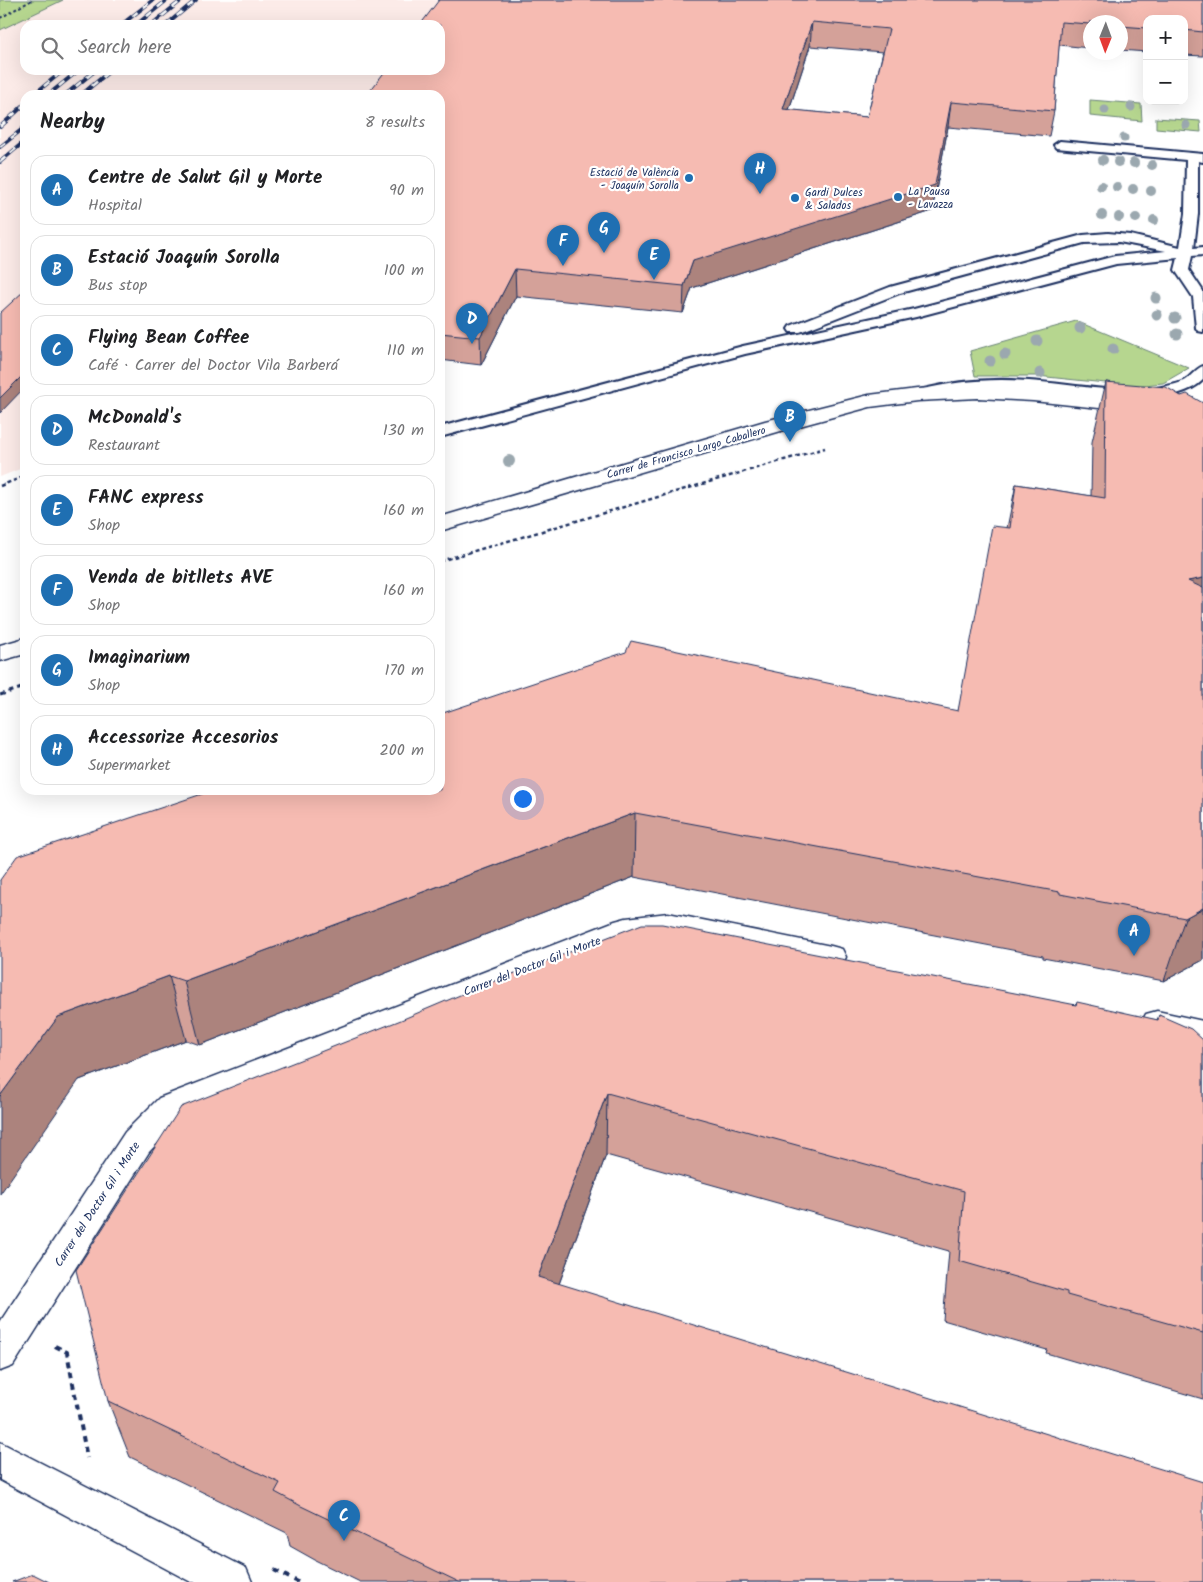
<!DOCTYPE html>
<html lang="en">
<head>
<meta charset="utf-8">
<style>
  body { margin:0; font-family:Kalam,sans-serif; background:#f2f2f2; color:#202124 }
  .controls { position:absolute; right:15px; top:15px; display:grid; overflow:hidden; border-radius:10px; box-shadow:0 5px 20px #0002 }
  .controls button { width:45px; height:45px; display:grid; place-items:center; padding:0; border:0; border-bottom:1px solid #e0e0e0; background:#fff; color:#202124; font:25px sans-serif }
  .compass { position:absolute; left:1083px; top:15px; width:45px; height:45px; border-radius:50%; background:#fff; box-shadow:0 5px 20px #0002; rotate:181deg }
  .you { position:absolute; left:522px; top:798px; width:18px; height:18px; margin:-12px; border:4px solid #fff; border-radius:50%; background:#1a73e8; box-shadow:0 0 0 8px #1a73e833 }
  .badge { display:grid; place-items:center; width:32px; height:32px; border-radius:50%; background:#1f6fb2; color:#fff; font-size:16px; font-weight:700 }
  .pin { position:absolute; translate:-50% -41px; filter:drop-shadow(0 1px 2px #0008) }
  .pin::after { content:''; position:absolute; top:26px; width:18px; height:15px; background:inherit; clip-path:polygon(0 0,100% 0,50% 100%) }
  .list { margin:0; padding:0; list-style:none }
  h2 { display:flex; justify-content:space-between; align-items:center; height:65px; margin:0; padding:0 20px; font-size:21px }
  h2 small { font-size:16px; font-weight:400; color:#757577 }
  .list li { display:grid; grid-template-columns:32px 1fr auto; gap:15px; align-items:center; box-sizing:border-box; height:70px; margin:0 10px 10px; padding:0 10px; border:1px solid #e0e0e0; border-radius:15px }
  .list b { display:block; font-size:19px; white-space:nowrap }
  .list p { margin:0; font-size:16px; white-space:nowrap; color:#757577 }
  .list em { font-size:16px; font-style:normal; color:#757577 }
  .icon { flex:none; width:28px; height:28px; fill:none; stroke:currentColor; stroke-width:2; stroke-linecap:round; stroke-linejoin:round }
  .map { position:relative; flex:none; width:1203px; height:1582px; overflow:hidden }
  .search { position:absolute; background:#fff; box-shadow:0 5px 20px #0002; left:20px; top:20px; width:425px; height:55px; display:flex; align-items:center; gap:12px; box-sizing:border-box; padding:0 18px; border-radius:15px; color:#757577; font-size:19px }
  .panel { position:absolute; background:#fff; box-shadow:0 5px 20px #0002; left:20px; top:90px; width:425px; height:705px; border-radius:15px }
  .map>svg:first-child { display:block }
  .built { fill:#fcebe8 }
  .green { fill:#b6d68f; stroke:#688276 }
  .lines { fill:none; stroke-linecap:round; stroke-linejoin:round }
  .service-casing { stroke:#1b2f5e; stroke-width:4 }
  .minor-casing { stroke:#1b2f5e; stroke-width:3 }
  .path-far3 { stroke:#1b2f5e; stroke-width:2; stroke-dasharray:3 2.5; stroke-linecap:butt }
  .path-far2 { stroke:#1b2f5e; stroke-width:2.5; stroke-dasharray:4 3; stroke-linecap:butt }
  .path-far1 { stroke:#1b2f5e; stroke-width:3; stroke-dasharray:5 4; stroke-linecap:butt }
  .path { stroke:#1b2f5e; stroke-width:4; stroke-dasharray:6 5; stroke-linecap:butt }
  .service { fill:#fff; fill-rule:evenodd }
  .minor { fill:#fff; fill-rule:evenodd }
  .rail-casing { stroke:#1b2f5e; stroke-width:4 }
  .rail { stroke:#fff; stroke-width:2.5; stroke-dasharray:7; stroke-linecap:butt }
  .tree { fill:#9ba8af }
  .wall { fill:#d4a199; stroke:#1b2f5e; fill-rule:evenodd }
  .shaded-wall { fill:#ac837d; stroke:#1b2f5e }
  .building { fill:#f6bbb2; stroke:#1b2f5e; fill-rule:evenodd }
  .poi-dot { fill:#1f6fb2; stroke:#fff; stroke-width:2 }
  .labels { text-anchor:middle; stroke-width:4.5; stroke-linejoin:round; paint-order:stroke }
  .far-poi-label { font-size:11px; fill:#1b2f5e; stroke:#fff; text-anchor:start }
  .far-street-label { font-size:11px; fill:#1b2f5e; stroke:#fff }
  .street-label { font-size:12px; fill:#1b2f5e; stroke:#fff }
</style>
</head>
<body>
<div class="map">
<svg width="1203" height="1582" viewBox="0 0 1203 1582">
  <rect width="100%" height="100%" fill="#fff"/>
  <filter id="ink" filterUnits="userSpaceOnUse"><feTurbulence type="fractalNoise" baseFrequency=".02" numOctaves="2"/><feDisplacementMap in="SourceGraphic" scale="10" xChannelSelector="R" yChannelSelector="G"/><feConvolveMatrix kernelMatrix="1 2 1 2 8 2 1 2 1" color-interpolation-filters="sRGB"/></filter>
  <g filter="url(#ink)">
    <path class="built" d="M63 0H451L433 25H25V70H399L381 95H25V467L0 477V30Z"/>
    <g class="green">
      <path d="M0 0H63L0 30Z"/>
      <path d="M1090 100 1141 104 1142 121 1090 116Z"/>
      <path d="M1156 118 1200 121 1201 132 1156 128Z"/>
      <path d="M1076 321 1189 368 1163 383 1135 386 1037 376H975L970 351Z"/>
    </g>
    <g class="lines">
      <g class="service-casing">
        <g id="service">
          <path d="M1060 141 1203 154V162L1198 161V214L1194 248 1203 247V255L1192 256 1189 270 1203 291V332L1198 331 1196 328 1193 297 1175 270 1178 258 1116 264 916 317 745 354 440 437V427L743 346 914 309 1115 256 1166 251 1119 242 1084 243 900 293 800 332H790L788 329 790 326 890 287 1083 235 1108 233 1130 235 1180 247 1185 214 1186 160 1056 148 1054 145Z"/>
          <path d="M1203 366V380C1168 415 1059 391 1012 389 982 387 953 392 924 398L919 396 916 393 919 390C955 381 992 378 1029 381 1074 384 1122 396 1167 386 1172 385 1181 383 1185 380 1192 376 1195 369 1203 366Z"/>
        </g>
      </g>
      <g class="minor-casing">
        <g id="minor">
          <path d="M978 386 1033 389 1203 407V419L1033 401 978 398 917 401 870 407 781 431 440 531V517L765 421 869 395 917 389Z"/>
          <path d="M25 638V654L0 661V645Z"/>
          <path d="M668 913 831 946 842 949 846 957 842 965 831 968 668 935 629 940 183 1116 149 1152 13 1366 0 1371V1322L125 1132 159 1098 615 921 626 918Z"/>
          <path d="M1157 1011 1203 1021V1045L1146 1032 1141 1023 1146 1014Z"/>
          <path d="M0 1442 246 1568 252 1582H191L0 1480Z"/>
        </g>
      </g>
      <path class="path-far3" d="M0 18 32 0"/>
      <g class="path-far2">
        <path d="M0 486 25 476"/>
        <path d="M440 561 825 448"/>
      </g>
      <path class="path-far1" d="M0 695 25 687"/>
      <g class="path">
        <path d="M55 1346 67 1352 87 1458"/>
        <path d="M274 1570 298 1582"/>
      </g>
      <use href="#service" class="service"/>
      <use href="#minor" class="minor"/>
      <g class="rail-casing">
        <g id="rail">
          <path d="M121 25 153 0"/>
          <path d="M136 25 167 0"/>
          <path d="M151 25 182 0"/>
          <path d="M166 25 196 0"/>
          <path d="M33 95 64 70"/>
          <path d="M48 95 79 70"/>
          <path d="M65 95 96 70"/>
          <path d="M81 95 111 70"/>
          <path d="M0 127 25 104"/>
          <path d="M0 147 25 127"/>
          <path d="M0 162 25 141"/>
        </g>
      </g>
      <use href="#rail" class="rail"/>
    </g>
    <g class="tree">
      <circle cx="1131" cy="107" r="4.5"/>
      <circle cx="1105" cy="110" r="4.5"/>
      <circle cx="1186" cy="125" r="4.5"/>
      <circle cx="1124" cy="138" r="4.5"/>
      <circle cx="1103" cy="160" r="5"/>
      <circle cx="1118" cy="162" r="5"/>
      <circle cx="1134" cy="163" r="5"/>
      <circle cx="1152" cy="165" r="5"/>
      <circle cx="1101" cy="186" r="5"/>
      <circle cx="1117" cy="187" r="5"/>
      <circle cx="1133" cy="189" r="5"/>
      <circle cx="1151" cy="191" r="5"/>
      <circle cx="1102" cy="215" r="5"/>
      <circle cx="1119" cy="217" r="5"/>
      <circle cx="1136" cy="218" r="5"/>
      <circle cx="1154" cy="220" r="5"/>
      <circle cx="1156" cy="298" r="5.5"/>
      <circle cx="1157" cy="315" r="5.5"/>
      <circle cx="1175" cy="318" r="5.5"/>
      <circle cx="1080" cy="328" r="5.5"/>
      <circle cx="1177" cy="334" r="5.5"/>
      <circle cx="1037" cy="341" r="5.5"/>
      <circle cx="1113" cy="349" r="5.5"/>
      <circle cx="1005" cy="354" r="5.5"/>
      <circle cx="990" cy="361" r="5.5"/>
      <circle cx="1040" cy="373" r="5.5"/>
      <circle cx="509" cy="461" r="6"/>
    </g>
    <g class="wall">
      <path d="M439 0H1203V56L1184 55V19H1147V52L1120 50V22H1090V48L1059 45 1054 111 1049 136 948 127 932 211 692 288 683 313 516 296 481 365 440 360ZM810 46 883 52 867 117 789 110Z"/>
      <path d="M1106 382 1181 396 1203 403V960L1164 981 1043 958V956L634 877 200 1045 186 1040 79 1080 0 880 958 711 1007 528 1016 484 1091 496 1092 442Z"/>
      <path d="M1076 1005 1157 1020 1159 1015 1203 1040V1399L1046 1353 1047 1350 943 1320 949 1251 606 1155 559 1284 1203 1582H360L315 1560 290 1546 287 1533 130 1457 108 1401 181 1107Z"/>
    </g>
    <g class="shaded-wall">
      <path d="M812 22 810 46 781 134 783 109Z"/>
      <path d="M951 102 948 127 932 211 692 288 683 313 684 286 693 261Z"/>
      <path d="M515 269 516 296 481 365 480 337Z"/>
      <path d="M25 373V387L0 413V398Z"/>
      <path d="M1203 578V636L1188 581Z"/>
      <path d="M635 813 634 877 200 1045 184 981Z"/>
      <path d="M1203 908V960L1164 981 1185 918Z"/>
      <path d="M169 976 186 1040 79 1080 0 1194V1096L58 1017Z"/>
      <path d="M607 1093 606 1155 540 1336 538 1277Z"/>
    </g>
    <g class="building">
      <path d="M439 0H1203V32L1184 30V19H1147V28L1120 26V22H1090V24L1061 22 1054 111 951 102 935 185 693 261 684 286 515 269 480 337 440 333V95H367L386 70H440V25H420ZM812 22 889 29 867 117 783 109Z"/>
      <path d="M25 290V373L0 398V313Z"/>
      <path d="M1106 382 1166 387 1181 396 1187 394 1203 403V578L1188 581 1203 588V908L1185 918 1060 894V892L635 813 184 981 169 976 58 1017 0 1096V880L17 856 214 790H440V714L626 652 631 641 958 711 992 526 1010 528 1016 484 1105 498Z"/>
      <path d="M642 924H662L1076 1005 1077 1002 1158 1020 1159 1015 1191 1029 1203 1040V1333L1067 1295V1292L959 1261 964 1191 607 1093 538 1277 1203 1482V1582H459L301 1506 275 1492 280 1483 108 1401 76 1270 181 1107 401 1020 479 987Z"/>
      <path d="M33 1574 49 1582H12Z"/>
    </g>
  </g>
  <g class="poi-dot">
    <circle cx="689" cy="178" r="5"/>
    <circle cx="898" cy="197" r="5"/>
    <circle cx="795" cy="198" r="5"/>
  </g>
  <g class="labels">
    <g class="far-poi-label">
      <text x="679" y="176" text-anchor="end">Estació de València<tspan x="679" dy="13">- Joaquín Sorolla</tspan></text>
      <text x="908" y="195">La Pausa<tspan x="908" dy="13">- Lavazza</tspan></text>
      <text x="805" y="196">Gardi Dulces<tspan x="805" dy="13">&amp; Salados</tspan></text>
    </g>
    <g class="far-street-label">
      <text transform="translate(686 452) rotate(-16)" y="4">Carrer de Francisco Largo Caballero</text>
    </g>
    <g class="street-label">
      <text transform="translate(532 966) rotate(-21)" y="4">Carrer del Doctor Gil i Morte</text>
      <text transform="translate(97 1204) rotate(-57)" y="4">Carrer del Doctor Gil i Morte</text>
    </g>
  </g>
</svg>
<div class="controls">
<button>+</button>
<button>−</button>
</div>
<svg class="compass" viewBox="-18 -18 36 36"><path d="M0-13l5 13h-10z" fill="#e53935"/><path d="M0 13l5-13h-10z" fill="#757577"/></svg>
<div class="you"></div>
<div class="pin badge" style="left:1134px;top:956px">A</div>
<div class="pin badge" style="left:790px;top:442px">B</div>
<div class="pin badge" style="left:344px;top:1541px">C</div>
<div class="pin badge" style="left:472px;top:344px">D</div>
<div class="pin badge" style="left:654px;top:280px">E</div>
<div class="pin badge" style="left:563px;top:266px">F</div>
<div class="pin badge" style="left:604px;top:253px">G</div>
<div class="pin badge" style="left:760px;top:194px">H</div>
<div class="search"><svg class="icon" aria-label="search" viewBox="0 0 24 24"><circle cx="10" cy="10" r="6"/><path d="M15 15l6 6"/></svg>Search here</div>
<section class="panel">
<h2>Nearby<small>8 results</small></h2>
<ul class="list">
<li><span class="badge">A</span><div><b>Centre de Salut Gil y Morte</b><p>Hospital</p></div><em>90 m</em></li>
<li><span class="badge">B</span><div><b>Estació Joaquín Sorolla</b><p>Bus stop</p></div><em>100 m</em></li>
<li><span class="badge">C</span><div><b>Flying Bean Coffee</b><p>Café · Carrer del Doctor Vila Barberá</p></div><em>110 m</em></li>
<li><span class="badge">D</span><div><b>McDonald's</b><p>Restaurant</p></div><em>130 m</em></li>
<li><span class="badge">E</span><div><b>FANC express</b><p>Shop</p></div><em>160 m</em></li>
<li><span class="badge">F</span><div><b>Venda de bitllets AVE</b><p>Shop</p></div><em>160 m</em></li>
<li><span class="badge">G</span><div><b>Imaginarium</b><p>Shop</p></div><em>170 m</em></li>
<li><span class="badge">H</span><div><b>Accessorize Accesorios</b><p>Supermarket</p></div><em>200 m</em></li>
</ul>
</section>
</div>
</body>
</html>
